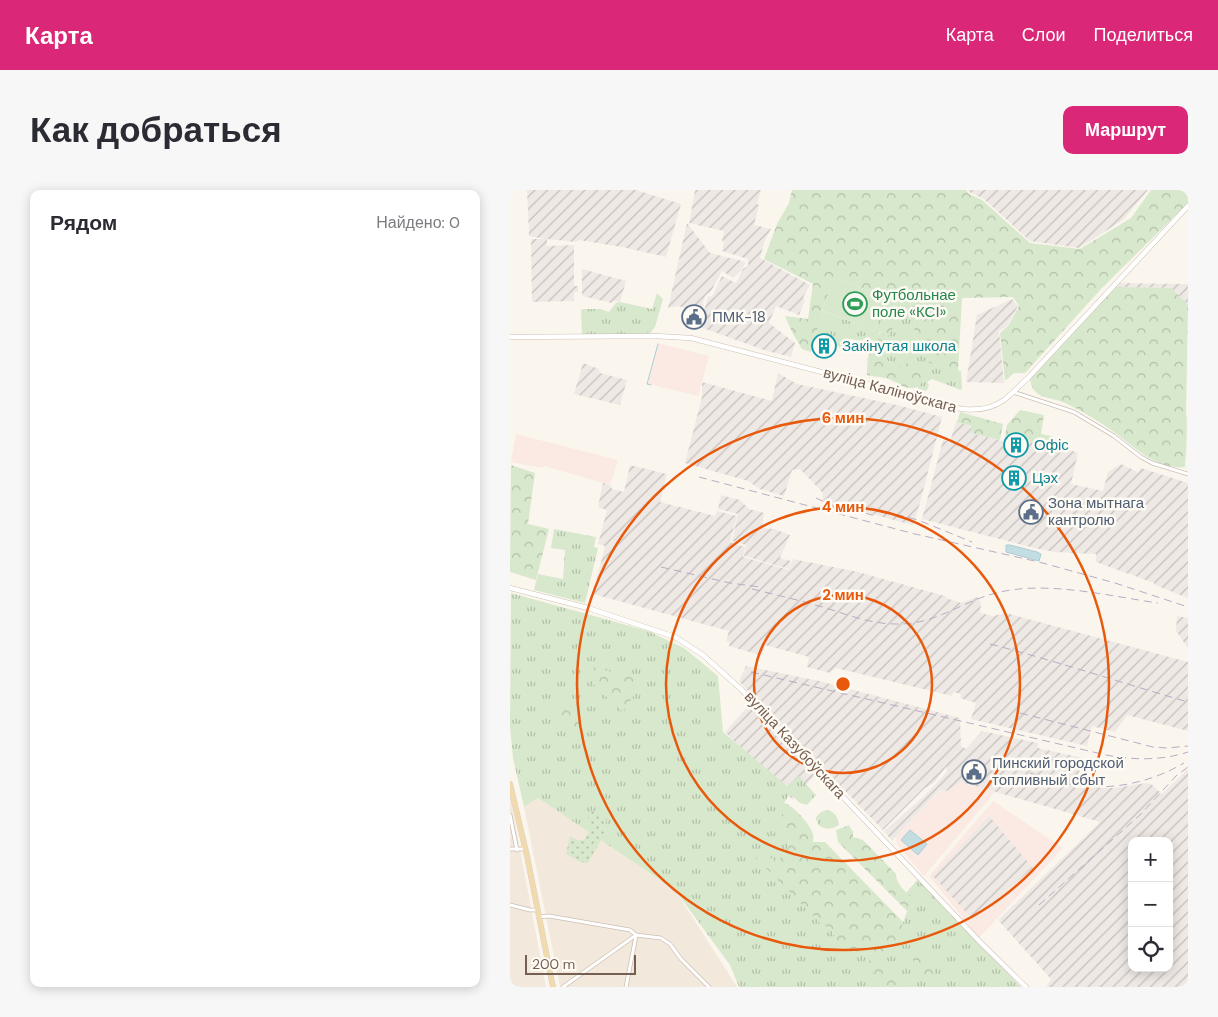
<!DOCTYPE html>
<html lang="ru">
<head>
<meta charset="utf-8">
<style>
  body { margin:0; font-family:"DM Sans",sans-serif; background:#f7f7f7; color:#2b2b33 }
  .controls { position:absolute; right:15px; bottom:15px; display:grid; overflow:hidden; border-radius:10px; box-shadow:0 2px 12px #0003 }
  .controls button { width:45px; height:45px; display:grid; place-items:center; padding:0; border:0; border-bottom:1px solid #e1e1e2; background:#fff; color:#2b2b33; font:25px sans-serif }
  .scale { position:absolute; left:15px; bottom:12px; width:111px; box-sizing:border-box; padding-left:5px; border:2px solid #755f52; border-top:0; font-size:14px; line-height:18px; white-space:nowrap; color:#755f52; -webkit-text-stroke:4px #fefaf4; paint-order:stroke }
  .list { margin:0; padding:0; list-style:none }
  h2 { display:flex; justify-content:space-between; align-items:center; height:65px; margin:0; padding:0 20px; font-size:21px }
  h2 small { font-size:16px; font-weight:400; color:#7c7c81 }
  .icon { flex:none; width:28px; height:28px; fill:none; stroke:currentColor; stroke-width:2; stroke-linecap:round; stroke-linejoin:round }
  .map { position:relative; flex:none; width:678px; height:797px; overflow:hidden; border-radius:10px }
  header { display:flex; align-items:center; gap:30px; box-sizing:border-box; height:70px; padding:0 25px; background:#db2777; color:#fff }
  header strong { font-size:24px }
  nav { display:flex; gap:28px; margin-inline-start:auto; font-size:18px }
  .intro { display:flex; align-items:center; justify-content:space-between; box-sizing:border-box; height:120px; padding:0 30px }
  h1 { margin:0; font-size:35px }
  .button { padding:12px 22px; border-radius:10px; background:#db2777; color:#fff; font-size:18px; font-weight:700 }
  main { display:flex; gap:30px; padding:0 30px }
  aside { flex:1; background:#fff; border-radius:10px; box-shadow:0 2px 12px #0003 }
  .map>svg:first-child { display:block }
  .residential { fill:#f2e9dc }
  .commercial { fill:#faeae3 }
  .industrial { fill:url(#industrial-furrows); fill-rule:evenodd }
  .grass { fill:url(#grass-tufts) }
  .forest { fill:url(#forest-crowns) }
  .park { fill:#d7e8cc }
  .garden { fill:url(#garden-dots) }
  .water { fill:#c3dee3; stroke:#abccd4 }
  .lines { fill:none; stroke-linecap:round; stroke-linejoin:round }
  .stream { stroke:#abccd4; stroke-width:1 }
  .minor-casing { stroke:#cdbfb4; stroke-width:4.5 }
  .tertiary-casing { stroke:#cdbfb4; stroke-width:5.5 }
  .primary-casing { stroke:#d8d2cf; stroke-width:6 }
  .minor { stroke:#fff; stroke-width:3 }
  .tertiary { stroke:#fff; stroke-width:4.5 }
  .primary { stroke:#f1daae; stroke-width:5 }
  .rail { stroke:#baabc5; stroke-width:1; stroke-dasharray:8 5; stroke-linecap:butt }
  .ring { fill:none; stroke:#e8590c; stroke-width:2.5 }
  .labels { text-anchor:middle; stroke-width:5; stroke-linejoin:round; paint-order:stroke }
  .leisure-label { font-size:15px; fill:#27864d; stroke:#fefaf4; text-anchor:start }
  .service-label { font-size:15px; fill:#4e5e75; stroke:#fefaf4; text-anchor:start }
  .culture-label { font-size:15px; fill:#0d838f; stroke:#fefaf4; text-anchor:start }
  .street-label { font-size:15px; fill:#755f52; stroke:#fefaf4 }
  .centre { fill:#e8590c; stroke:#fefaf4; stroke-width:2.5 }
  .ring-label { font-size:15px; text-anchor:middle; font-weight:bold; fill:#e8590c; stroke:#fefaf4; stroke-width:5; stroke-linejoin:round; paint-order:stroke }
</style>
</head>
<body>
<header>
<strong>Карта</strong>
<nav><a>Карта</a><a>Слои</a><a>Поделиться</a></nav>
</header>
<div class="intro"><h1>Как добраться</h1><a class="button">Маршрут</a></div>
<main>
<aside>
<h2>Рядом<small>Найдено: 0</small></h2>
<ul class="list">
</ul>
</aside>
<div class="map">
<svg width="678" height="797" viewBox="0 0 678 797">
  <defs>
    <pattern id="industrial-furrows" width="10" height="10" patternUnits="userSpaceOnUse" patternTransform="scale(1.25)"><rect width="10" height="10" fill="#eee9e5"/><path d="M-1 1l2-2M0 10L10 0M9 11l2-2" fill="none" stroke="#c5c0bc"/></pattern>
    <pattern id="grass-tufts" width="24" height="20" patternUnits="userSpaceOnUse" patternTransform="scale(1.25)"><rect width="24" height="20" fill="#d7e8cc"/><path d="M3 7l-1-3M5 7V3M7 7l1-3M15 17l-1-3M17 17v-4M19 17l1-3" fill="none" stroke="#b3bfa8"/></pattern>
    <pattern id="forest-crowns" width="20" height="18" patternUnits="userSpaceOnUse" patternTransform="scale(1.25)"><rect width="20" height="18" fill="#d7e8cc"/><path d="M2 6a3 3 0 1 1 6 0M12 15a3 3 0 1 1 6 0" fill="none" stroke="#b3bfa8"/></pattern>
    <pattern id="garden-dots" width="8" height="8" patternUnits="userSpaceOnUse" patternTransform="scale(1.25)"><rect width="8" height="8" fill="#d7e8cc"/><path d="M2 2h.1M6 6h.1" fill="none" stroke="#b3bfa8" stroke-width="1.8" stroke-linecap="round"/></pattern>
  </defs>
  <rect width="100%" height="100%" fill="#fbf6ed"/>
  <g class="residential">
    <path d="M0 606 36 797H0Z"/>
    <path d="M28 608 165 700 227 797H50L14 617Z"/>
  </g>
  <g class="commercial">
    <path d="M148 153 199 166 188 206 138 194Z"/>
    <path d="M6 244 108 270 100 295 34 276 33 278 1 272Z"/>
    <path d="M451 592 485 602 414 686 387 654 386 650 387 646 431 600 437 601Z"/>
    <path d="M483 611 553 658 469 748 419 686Z"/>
  </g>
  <g class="industrial">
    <path d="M17 0H126L171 14 156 67 117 58 69 50 66 52 37 49V56L64 55V96H68V102H64V111L22 112 21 49H35L19 46Z"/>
    <path d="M185 0H251L247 14 249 15 244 35 261 39 255 50 250 68 300 95 293 108 295 110 289 125 266 116 259 133 285 153 281 167 257 161 190 137 198 106 201 107 204 103 212 86 226 93 233 79 238 76V69L212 61 214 52 212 51 214 41 179 33Z"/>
    <path d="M458 0H638L613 30 569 58 520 51 474 9 459 2Z"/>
    <path d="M177 33 200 63 236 72 232 79 223 88 212 81 201 101 195 106 191 122 168 116 158 118Z"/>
    <path d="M72 79 116 91 110 112 103 111 102 113 72 106Z"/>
    <path d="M609 93 678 94V115L661 98 606 97 605 96Z"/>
    <path d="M502 109 508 116 497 136 489 141 494 193 456 192 467 125Z"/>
    <path d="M73 173 89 179 90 183 117 190 110 215 64 204Z"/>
    <path d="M268 183 287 194 387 215 432 227 410 313 405 329 402 335 312 310 313 303 290 279 282 280 274 306 250 299 238 291 175 273 192 207V192L262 211Z"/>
    <path d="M446 232 462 236 461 243 493 251 495 245 545 257 553 261 557 259 568 263 561 294 593 301 598 282 611 274 628 282 631 278 678 293V408L645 395 644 393 586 372V364L545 362 524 358 412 329 433 250 440 252Z"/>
    <path d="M120 275 157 284 150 312 205 326 207 321 227 326 220 352 235 357 233 367 279 380 283 369 348 382 435 406 439 409 451 413 467 407 471 413 470 423 483 426 496 423 678 472V541L617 525 605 542 582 536 577 556 461 529 466 513 450 508 451 504 443 502 442 506 326 478 320 483 297 477 299 467 255 455 252 466 243 463 219 456 220 452 216 451 219 441 83 404 95 356 88 354 97 320 88 317 93 293 100 295 102 299 114 302Z"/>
    <path d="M211 305 230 310 239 319 254 323 252 338 264 339 280 345 270 368 281 371 279 379 234 366 236 355 222 351 228 324 208 319Z"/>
    <path d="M667 426 678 428V458L666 441Z"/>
    <path d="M236 476 309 491 450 528 451 556 456 559 472 541 528 553V558L573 568 565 598H603L636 593 641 594 652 604 678 579V797H536L541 789 488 730 590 632 451 592 437 601 430 600 382 651 374 641 414 606 437 582 436 577 424 593 415 598 373 640 312 577 283 610 215 542 245 508 229 491ZM622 651H659V778H622Z"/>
    <path d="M479 626 523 678 463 730 423 686Z"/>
  </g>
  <g class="grass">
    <path d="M147 103 153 109 145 137 139 144 75 145 72 144 71 120 73 119H90L99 122 106 113 110 112 142 119Z"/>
    <path d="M378 108 399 112 406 123 404 143 419 173 451 181 452 198 451 200 422 189 417 192 419 195 417 200 414 201 407 198 409 197 391 176 387 177 371 166 372 156 376 150 370 141 356 175 362 151 356 148 351 151 341 149 338 159 314 153V151L304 148 314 121 365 141Z"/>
    <path d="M44 339 86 347 84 357 88 358 75 413 24 400 28 384 53 389 55 360 41 358Z"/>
    <path d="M1 403 138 441 174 458 208 486 213 542 277 596 289 586 306 605 297 615 290 613 280 604 274 613 273 638 279 649 278 658 267 672 321 737 326 751 342 764C388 763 383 762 397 721L400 723 405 712 396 703 408 689 511 797H229L220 775 165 700 28 608 14 617 3 568 0 537Z"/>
    <path d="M317 620C325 622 328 627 329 635 321 640 316 640 308 635L306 627 311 622Z"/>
  </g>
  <g class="forest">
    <path d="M282 0H456L459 4 472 10 520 53 570 59 621 28 641 0H678V13L591 99 515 183H504L495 191 490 143 498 136 509 116 503 107 452 108 448 181 419 173 404 143 406 123 399 112 378 108 325 88 312 120 314 121C309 135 304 147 301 162L292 159 282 142 275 126 298 129 303 94 254 69 267 34 279 13Z"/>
    <path d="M606 97 661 98 678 115 676 222C678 233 676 264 675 277 646 280 626 258 604 242 589 231 572 221 555 213 539 206 523 210 520 189L523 184Z"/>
    <path d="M379 131H386C381 144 372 153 371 166 388 178 386 179 405 169 414 176 416 189 409 197 392 201 391 193 378 189 371 186 363 187 357 185 356 167 366 145 379 131Z"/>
    <path d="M510 220 534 225 531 244 542 246 545 257 495 245 497 235Z"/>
    <path d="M450 222 493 234 490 250 461 243 462 236 446 232 448 230Z"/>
    <path d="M1 275 25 283 18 334 39 339 26 390 0 382Z"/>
    <path d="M84 477 133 491 113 522 84 495Z"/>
    <path d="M49 512 59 513 70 532 62 540 53 535 46 527 45 516Z"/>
    <path d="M274 613C282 614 301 635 303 644 304 647 303 649 303 652H315L393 732 391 741 384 756 373 763 342 764 334 760 326 751 321 737 313 736 245 667 250 661 267 672 278 658 279 650 273 638 271 630Z"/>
    <path d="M339 635 343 642V647L353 650 386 684C386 696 399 703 405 712L400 724 328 652 326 640Z"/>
    <path d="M405 758C419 763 424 772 425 786L418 789 411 784 399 764Z"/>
    <path d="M365 769 375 772 386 780 394 791 405 797H376L356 775 360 770Z"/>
  </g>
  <path class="park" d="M325 88 378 108 365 141 312 120Z"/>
  <path class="garden" d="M82 620 97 630 93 639 95 643 78 673 71 672 56 664 60 646 67 650H74L82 638 81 635 77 630Z"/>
  <g class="water">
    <path d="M496 355H500L527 362 531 364 529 371 496 362Z"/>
    <path d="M400 640 417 654 408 665 391 650Z"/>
  </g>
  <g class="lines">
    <path class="stream" d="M141 195 137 194 148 154"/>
    <g class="minor-casing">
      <g id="minor">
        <path d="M503 202 564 222 604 246 631 267 642 273 678 284"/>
        <path d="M0 625 7 660"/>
        <path d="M0 659H15"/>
        <path d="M0 715 20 720H27"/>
        <path d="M28 727 39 726 120 740 126 745"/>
        <path d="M126 745 151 748 160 754 171 769 199 797"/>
        <path d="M53 797 126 745"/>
        <path d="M116 797 126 746"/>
      </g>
    </g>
    <g class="tertiary-casing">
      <g id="tertiary">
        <path d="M0 147 145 146 181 148 415 209C440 218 470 227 494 210 502 204 509 196 517 189L678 16"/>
        <path d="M0 398 78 418 165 447 193 465 232 500 471 753 516 797"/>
      </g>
    </g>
    <g class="primary-casing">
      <path id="primary" d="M0 594 17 666 43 797"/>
    </g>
    <use href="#minor" class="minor"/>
    <use href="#tertiary" class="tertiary"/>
    <use href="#primary" class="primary"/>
    <g class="rail">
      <path d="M189 287 405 344 529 372 605 393 678 417"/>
      <path d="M306 308 319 314 366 326"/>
      <path d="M361 318 408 330 462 352"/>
      <path d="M151 377 220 393 250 397"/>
      <path d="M242 399C267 405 292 411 316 418 338 425 361 434 386 434 426 435 450 412 486 403 535 390 599 406 648 413"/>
      <path d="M480 454C546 471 612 493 678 512"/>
      <path d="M241 482 596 565C623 570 651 571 678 562"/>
      <path d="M510 523 643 557 657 558 678 556"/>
      <path d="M520 583C535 587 550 593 565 595 602 601 642 592 674 573"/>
      <path d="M529 715 630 625 666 586 678 577"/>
    </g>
  </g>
  <g class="ring">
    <circle cx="333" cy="494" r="89"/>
    <circle cx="333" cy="494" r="177"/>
    <circle cx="333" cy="494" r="266"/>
  </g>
  <defs>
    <g id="stadium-ring" transform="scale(1.25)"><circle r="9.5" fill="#fefaf4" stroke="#2e9e5b" stroke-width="1.5"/><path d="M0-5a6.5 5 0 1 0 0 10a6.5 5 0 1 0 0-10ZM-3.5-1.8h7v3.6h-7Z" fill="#2e9e5b"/></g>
    <g id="civic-ring" transform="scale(1.25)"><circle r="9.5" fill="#fefaf4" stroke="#5c6f8a" stroke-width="1.5"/><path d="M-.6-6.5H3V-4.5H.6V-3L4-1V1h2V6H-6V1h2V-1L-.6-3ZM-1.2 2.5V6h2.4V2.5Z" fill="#5c6f8a"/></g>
    <g id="building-ring" transform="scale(1.25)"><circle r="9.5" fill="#fefaf4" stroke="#0f9aa8" stroke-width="1.5"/><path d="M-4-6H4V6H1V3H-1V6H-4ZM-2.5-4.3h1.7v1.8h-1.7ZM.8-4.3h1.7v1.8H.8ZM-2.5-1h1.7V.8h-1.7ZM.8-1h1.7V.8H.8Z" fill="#0f9aa8"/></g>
  </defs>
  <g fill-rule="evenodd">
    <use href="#stadium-ring" x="345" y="114"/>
    <use href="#civic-ring" x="184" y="127"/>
    <use href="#building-ring" x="314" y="156"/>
    <use href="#building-ring" x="506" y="255"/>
    <use href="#building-ring" x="504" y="288"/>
    <use href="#civic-ring" x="521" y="322"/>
    <use href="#civic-ring" x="464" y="582"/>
  </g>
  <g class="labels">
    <g class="leisure-label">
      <text x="362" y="110">Футбольнае<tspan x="362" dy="17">поле «КСІ»</tspan></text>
    </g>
    <g class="service-label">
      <text x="202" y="132">ПМК-18</text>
      <text x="538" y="318">Зона мытнага<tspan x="538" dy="17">кантролю</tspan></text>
      <text x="482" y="578">Пинский городской<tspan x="482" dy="17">топливный сбыт</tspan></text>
    </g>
    <g class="culture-label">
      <text x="332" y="161">Закінутая школа</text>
      <text x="524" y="260">Офіс</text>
      <text x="522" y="293">Цэх</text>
    </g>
    <g class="street-label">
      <text transform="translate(380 200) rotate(15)" y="5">вуліца Каліноўскага</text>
      <text transform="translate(285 555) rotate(47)" y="5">вуліца Казубоўскага</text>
    </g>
  </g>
  <circle cx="333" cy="494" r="8" class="centre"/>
  <g class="ring-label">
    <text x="333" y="233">6 мин</text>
    <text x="333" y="322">4 мин</text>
    <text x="333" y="410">2 мин</text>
  </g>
</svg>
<div class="controls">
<button>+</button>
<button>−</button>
<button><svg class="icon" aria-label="locate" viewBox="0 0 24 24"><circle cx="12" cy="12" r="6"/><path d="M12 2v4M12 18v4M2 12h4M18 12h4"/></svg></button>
</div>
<div class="scale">200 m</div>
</div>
</main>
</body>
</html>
